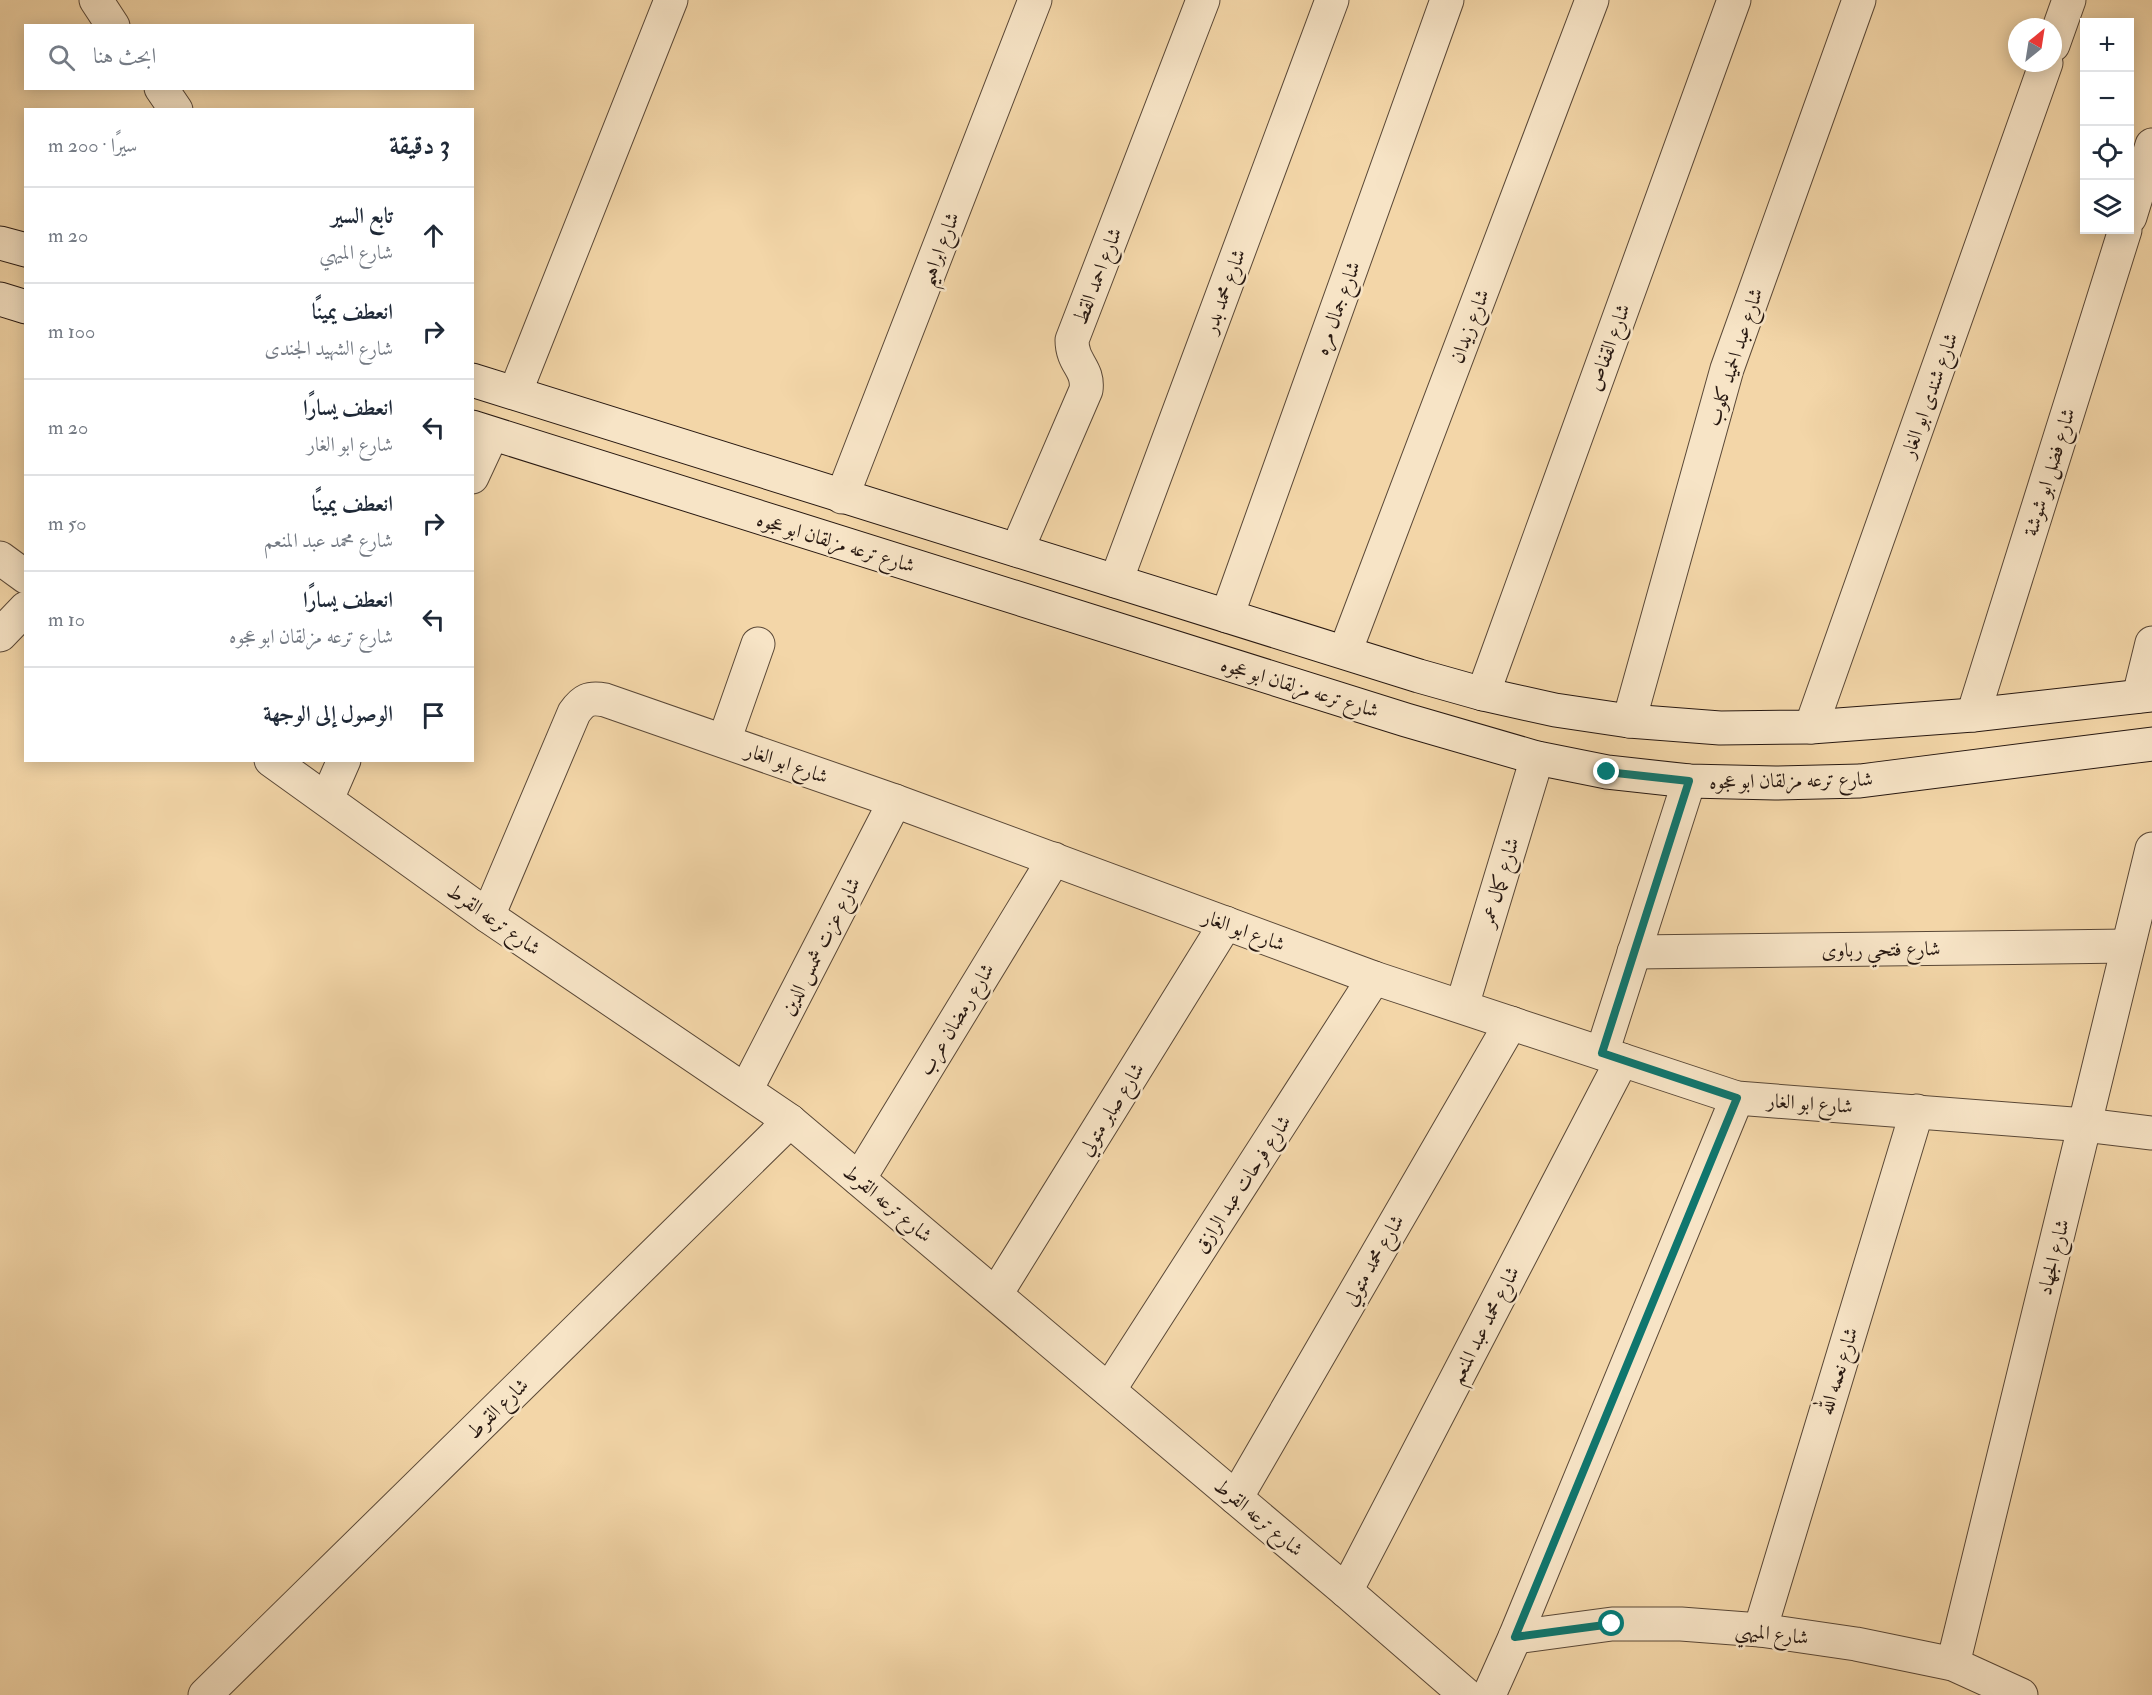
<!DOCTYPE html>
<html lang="ar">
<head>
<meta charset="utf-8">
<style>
  body { margin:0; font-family:"IM FELL Double Pica",Amiri,serif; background:#f2f2f3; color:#1f2937; direction:rtl }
  .controls { position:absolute; right:18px; top:18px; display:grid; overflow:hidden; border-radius:0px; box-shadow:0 3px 15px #0003 }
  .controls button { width:54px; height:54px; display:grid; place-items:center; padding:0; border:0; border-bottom:2px solid #e0e1e3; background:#fff; color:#1f2937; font:30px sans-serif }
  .compass { position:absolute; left:2008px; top:18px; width:54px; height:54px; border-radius:50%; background:#fff; box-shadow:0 3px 15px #0003; rotate:30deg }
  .stop { position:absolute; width:18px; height:18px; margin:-14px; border:4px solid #0f766e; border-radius:50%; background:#fff }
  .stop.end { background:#0f766e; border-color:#fff; box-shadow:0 2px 6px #0008 }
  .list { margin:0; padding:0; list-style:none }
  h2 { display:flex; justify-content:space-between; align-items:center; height:78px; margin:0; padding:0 24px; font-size:26px }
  h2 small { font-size:20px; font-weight:400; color:#747a83 }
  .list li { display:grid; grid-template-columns:39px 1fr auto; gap:18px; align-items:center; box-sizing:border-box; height:96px; padding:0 24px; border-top:2px solid #e0e1e3 }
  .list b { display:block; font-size:22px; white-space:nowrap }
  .list p { margin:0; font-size:20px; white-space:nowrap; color:#747a83 }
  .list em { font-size:20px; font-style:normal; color:#747a83 }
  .icon { flex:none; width:33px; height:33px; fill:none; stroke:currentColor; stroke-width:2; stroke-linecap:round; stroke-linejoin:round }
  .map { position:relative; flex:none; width:2152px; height:1695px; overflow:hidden; direction:ltr }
  .search { position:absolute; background:#fff; box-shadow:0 3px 15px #0003; left:24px; top:24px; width:450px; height:66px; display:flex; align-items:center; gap:15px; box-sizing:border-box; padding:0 21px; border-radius:0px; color:#747a83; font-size:22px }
  .panel { position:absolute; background:#fff; box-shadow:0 3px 15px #0003; left:24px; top:108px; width:450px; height:654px; border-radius:0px; direction:rtl }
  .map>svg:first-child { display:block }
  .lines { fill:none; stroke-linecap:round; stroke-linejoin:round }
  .minor-casing { stroke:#5a4837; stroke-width:35 }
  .secondary-casing { stroke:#271811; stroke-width:35 }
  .minor { stroke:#f7e4c6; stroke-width:33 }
  .secondary { stroke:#f7e4c6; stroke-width:33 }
  .route { stroke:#0f766e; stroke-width:8 }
  .labels { text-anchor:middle; stroke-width:5; stroke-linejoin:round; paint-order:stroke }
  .street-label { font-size:20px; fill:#271811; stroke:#f7e4c6 }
</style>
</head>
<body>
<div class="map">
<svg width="2152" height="1695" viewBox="0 0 2152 1695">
  <rect width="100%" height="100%" fill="#f3d6a8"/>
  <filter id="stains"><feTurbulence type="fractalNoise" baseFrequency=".00333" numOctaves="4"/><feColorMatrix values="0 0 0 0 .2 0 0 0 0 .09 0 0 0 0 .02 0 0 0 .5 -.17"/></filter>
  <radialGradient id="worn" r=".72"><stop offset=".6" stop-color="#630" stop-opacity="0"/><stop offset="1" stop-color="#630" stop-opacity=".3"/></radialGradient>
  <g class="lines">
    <g class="minor-casing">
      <g id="minor">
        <path d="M96 0 113 26"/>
        <path d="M2053 45 2069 0"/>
        <path d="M161 88 176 110"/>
        <path d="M2130 217 2152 145"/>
        <path d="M515 393 671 0"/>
        <path d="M472 477 492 434"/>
        <path d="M842 497 1035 0"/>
        <path d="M1017 550 1086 390C1089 368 1072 364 1072 340L1203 0"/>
        <path d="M0 558 26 577"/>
        <path d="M1116 581 1332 0"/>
        <path d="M1227 616 1447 0"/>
        <path d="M0 635 26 608"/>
        <path d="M1345 652 1592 0"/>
        <path d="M1483 694 1734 0"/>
        <path d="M2139 696 2152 643"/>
        <path d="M1973 715 2125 230"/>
        <path d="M1629 721 1727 369 1859 0"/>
        <path d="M1811 727 2046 63"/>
        <path d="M724 741 758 644"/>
        <path d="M271 760 488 916 790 1121 1346 1591 1466 1695"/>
        <path d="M327 799 344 760"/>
        <path d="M488 916 574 713C583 700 589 697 605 700L895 801 1374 978 1737 1098 2085 1125 2152 1133"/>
        <path d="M1634 952 2128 946"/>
        <path d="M1462 1006 1537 758"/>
        <path d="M1602 1053 1689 781"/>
        <path d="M746 1090 895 801"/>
        <path d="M859 1179 1054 859"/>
        <path d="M996 1294 1226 923"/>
        <path d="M1109 1390 1374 978"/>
        <path d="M1236 1498 1511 1023"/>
        <path d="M1346 1591 1622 1060"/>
        <path d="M1760 1630 1917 1111"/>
        <path d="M1515 1637 1612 1624H1681L1760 1630 1856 1644 1953 1664 2021 1695"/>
        <path d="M1953 1664 2152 849"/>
        <path d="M205 1695 790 1121"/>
        <path d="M1489 1695 1515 1637 1737 1098"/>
      </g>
    </g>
    <g class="secondary-casing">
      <g id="secondary">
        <path d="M0 243 26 250"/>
        <path d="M0 299 26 307"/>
        <path d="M472 380 1419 676 1483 694 1555 710 1629 721 1720 728 1811 727 1973 715 2152 695"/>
        <path d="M472 427 1406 720 1537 758 1607 772 1689 781 1775 783 1860 781 2152 744"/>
      </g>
    </g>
    <use href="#minor" class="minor"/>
    <use href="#secondary" class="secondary"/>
  </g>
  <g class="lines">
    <path class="route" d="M1607 772 1689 781 1602 1053 1737 1098 1515 1637 1612 1624"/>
  </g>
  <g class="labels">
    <g class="street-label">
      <text transform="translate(939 249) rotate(-69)" y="7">شارع ابراهيم</text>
      <text transform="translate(1097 276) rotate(-69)" y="7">شارع احمد القط</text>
      <text transform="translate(1224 291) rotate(-70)" y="7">شارع محمد بدر</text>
      <text transform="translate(1337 308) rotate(-70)" y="7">شارع جمال مره</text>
      <text transform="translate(1469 326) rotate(-69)" y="7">شارع زيدان</text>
      <text transform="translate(1608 347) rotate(-70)" y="7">شارع القفاص</text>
      <text transform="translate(1734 357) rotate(-72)" y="7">شارع عبد الحميد كلوب</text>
      <text transform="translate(1929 395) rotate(-70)" y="7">شارع شندى ابو الغار</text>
      <text transform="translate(2049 472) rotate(-73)" y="7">شارع فضل ابو شوشة</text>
      <text transform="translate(836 542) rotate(17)" y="7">شارع ترعه مزلقان ابو عجوه</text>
      <text transform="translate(1300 687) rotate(17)" y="7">شارع ترعه مزلقان ابو عجوه</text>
      <text transform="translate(787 763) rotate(19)" y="7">شارع ابو الغار</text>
      <text transform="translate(1791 780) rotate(-1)" y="7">شارع ترعه مزلقان ابو عجوه</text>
      <text transform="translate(1499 882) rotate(-73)" y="7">شارع كمال عمر</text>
      <text transform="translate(494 919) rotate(35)" y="7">شارع ترعه القرط</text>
      <text transform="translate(1244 930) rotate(20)" y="7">شارع ابو الغار</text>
      <text transform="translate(820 946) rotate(-63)" y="7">شارع عزت شمس الدين</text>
      <text transform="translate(1881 949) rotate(-1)" y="7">شارع فتحي رباوى</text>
      <text transform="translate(956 1019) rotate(-59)" y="7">شارع رمضان عرب</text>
      <text transform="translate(1810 1103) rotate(4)" y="7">شارع ابو الغار</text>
      <text transform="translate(1111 1109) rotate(-58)" y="7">شارع صابر متولي</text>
      <text transform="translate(1242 1184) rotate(-57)" y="7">شارع فرحات عبد الرازق</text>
      <text transform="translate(888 1203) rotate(40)" y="7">شارع ترعه القرط</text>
      <text transform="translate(2053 1257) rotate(-76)" y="7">شارع الجهاد</text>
      <text transform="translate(1373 1260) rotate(-60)" y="7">شارع محمد متولي</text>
      <text transform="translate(1484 1325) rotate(-63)" y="7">شارع محمد عبد المنعم</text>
      <text transform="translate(1838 1371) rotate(-73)" y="7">شارع نعمه الله</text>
      <text transform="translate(497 1408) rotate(-44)" y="7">شارع القرط</text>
      <text transform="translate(1259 1517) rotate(40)" y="7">شارع ترعه القرط</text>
      <text transform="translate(1772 1633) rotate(7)" y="7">شارع الميهي</text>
    </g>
  </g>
  <rect width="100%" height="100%" filter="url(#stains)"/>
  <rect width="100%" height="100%" fill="url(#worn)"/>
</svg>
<div class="controls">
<button>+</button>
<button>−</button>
<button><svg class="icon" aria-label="locate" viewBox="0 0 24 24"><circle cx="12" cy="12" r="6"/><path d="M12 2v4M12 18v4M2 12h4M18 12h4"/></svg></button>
<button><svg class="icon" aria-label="layers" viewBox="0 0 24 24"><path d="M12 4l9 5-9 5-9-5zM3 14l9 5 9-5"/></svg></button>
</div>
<svg class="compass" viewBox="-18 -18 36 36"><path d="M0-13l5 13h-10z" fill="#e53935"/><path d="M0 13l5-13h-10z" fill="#747a83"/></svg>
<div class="stop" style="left:1612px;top:1624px"></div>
<div class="stop end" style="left:1607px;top:772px"></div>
<div class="search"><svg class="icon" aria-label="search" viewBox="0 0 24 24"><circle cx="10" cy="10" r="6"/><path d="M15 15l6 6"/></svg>ابحث هنا</div>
<section class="panel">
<h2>3 دقيقة<small>سيرًا · 200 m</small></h2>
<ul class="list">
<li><svg class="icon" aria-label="ahead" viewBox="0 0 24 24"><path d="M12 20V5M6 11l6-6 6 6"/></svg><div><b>تابع السير</b><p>شارع الميهي</p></div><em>20 m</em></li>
<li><svg class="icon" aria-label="right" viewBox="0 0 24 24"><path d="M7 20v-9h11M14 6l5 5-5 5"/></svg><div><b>انعطف يمينًا</b><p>شارع الشهيد الجندى</p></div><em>100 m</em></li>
<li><svg class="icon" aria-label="left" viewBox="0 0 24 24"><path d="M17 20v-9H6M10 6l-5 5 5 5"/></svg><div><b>انعطف يسارًا</b><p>شارع ابو الغار</p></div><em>20 m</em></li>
<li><svg class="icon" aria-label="right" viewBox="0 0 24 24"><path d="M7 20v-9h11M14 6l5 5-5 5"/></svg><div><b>انعطف يمينًا</b><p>شارع محمد عبد المنعم</p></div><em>50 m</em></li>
<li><svg class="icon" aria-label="left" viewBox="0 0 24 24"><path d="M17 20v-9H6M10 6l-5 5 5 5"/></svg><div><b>انعطف يسارًا</b><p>شارع ترعه مزلقان ابو عجوه</p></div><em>10 m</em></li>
<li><svg class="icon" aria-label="arrive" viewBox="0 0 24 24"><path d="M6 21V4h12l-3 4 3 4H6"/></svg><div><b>الوصول إلى الوجهة</b></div></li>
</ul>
</section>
</div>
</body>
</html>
